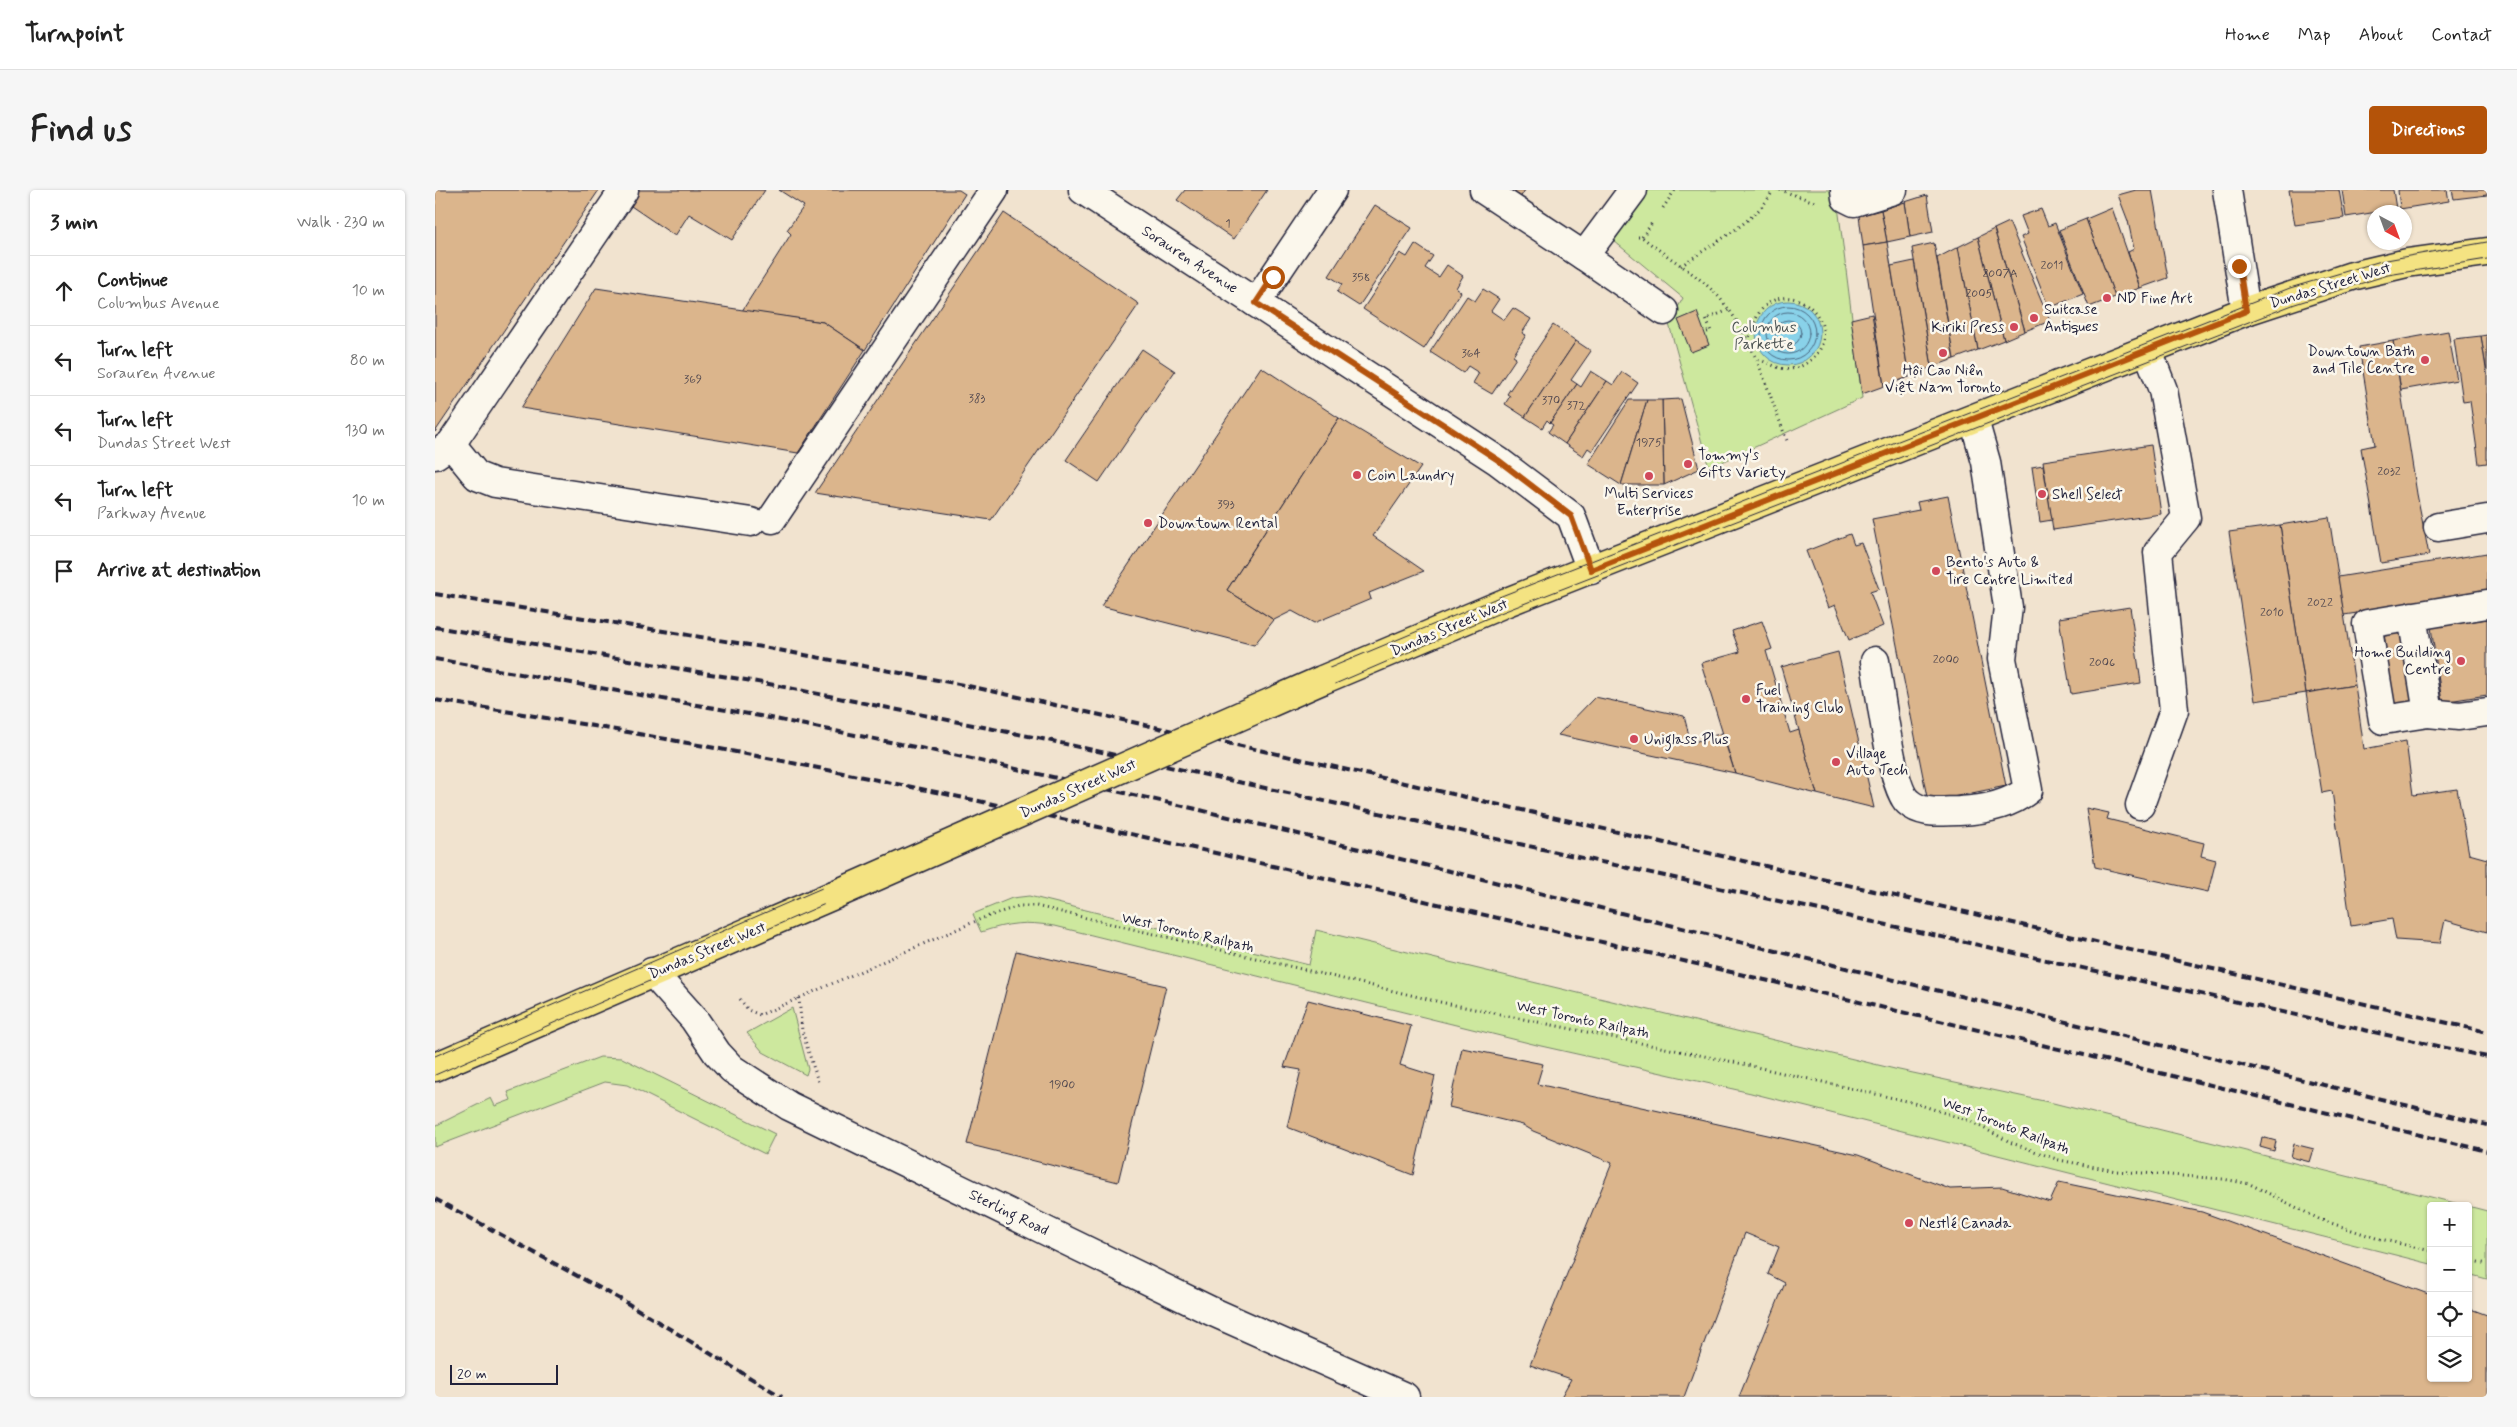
<!DOCTYPE html>
<html lang="en">
<head>
<meta charset="utf-8">
<style>
  body { margin:0; font-family:Mynerve,sans-serif; background:#f6f6f6; color:#222 }
  .controls { position:absolute; right:15px; bottom:15px; display:grid; overflow:hidden; border-radius:5px; box-shadow:0 1px 4px #0004 }
  .controls button { width:45px; height:45px; display:grid; place-items:center; padding:0; border:0; border-bottom:1px solid #e0e0e0; background:#fff; color:#222; font:25px sans-serif }
  .compass { position:absolute; left:1932px; top:15px; width:45px; height:45px; border-radius:50%; background:#fff; box-shadow:0 1px 4px #0004; rotate:139deg }
  .scale { position:absolute; left:15px; bottom:12px; width:108px; box-sizing:border-box; padding-left:5px; border:2px solid #22223b; border-top:0; font-size:14px; line-height:18px; white-space:nowrap; color:#22223b; -webkit-text-stroke:4px #fbf7ec; paint-order:stroke }
  .stop { position:absolute; width:15px; height:15px; margin:-11px; border:4px solid #b45309; border-radius:50%; background:#fff }
  .stop.end { background:#b45309; border-color:#fff; box-shadow:0 1px 5px #0008 }
  .list { margin:0; padding:0; list-style:none }
  h2 { display:flex; justify-content:space-between; align-items:center; height:65px; margin:0; padding:0 20px; font-size:21px }
  h2 small { font-size:16px; font-weight:400; color:#767676 }
  .list li { display:grid; grid-template-columns:32px 1fr auto; gap:15px; align-items:center; box-sizing:border-box; height:70px; padding:0 20px; border-top:1px solid #e0e0e0 }
  .list b { display:block; font-size:19px; white-space:nowrap }
  .list p { margin:0; font-size:16px; white-space:nowrap; color:#767676 }
  .list em { font-size:16px; font-style:normal; color:#767676 }
  .icon { flex:none; width:28px; height:28px; fill:none; stroke:currentColor; stroke-width:2; stroke-linecap:round; stroke-linejoin:round }
  .map { position:relative; flex:none; width:2052px; height:1207px; overflow:hidden; border-radius:5px }
  header { display:flex; align-items:center; gap:30px; box-sizing:border-box; height:70px; padding:0 25px; background:#fff; border-bottom:1px solid #e0e0e0 }
  header strong { font-size:24px }
  nav { display:flex; gap:28px; margin-inline-start:auto; font-size:18px }
  .intro { display:flex; align-items:center; justify-content:space-between; box-sizing:border-box; height:120px; padding:0 30px }
  h1 { margin:0; font-size:35px }
  .button { padding:12px 22px; border-radius:5px; background:#b45309; color:#fff; font-size:18px; font-weight:700 }
  main { display:flex; gap:30px; padding:0 30px }
  aside { flex:1; background:#fff; border-radius:5px; box-shadow:0 1px 4px #0004 }
  .map>svg:first-child { display:block }
  .green { fill:#cde89e; stroke:#78856c }
  .water { fill:#89d2e9; stroke:#608ca3 }
  .lines { fill:none; stroke-linecap:round; stroke-linejoin:round }
  .shore { stroke:#4b6881; stroke-width:1 }
  .building { fill:#dbb58c; stroke:#22223b }
  .minor-casing { stroke:#22223b; stroke-width:31 }
  .major-casing { stroke:#22223b; stroke-width:31 }
  .path { stroke:#22223b; stroke-width:3; stroke-dasharray:1 4; stroke-linecap:butt }
  .minor { stroke:#fbf7ec; stroke-width:28 }
  .major { stroke:#f4e382; stroke-width:28 }
  .tram { stroke:#22223b; stroke-width:1 }
  .rail { stroke:#22223b; stroke-width:4; stroke-dasharray:8 4; stroke-linecap:butt }
  .major-bridge-casing { stroke:#22223b; stroke-width:31; stroke-linecap:butt }
  .major-bridge { stroke:#f4e382; stroke-width:28 }
  .route { stroke:#b45309; stroke-width:6 }
  .poi-dot { fill:#d1495b; stroke:#fbf7ec; stroke-width:2 }
  .labels { text-anchor:middle; stroke-width:5; stroke-linejoin:round; paint-order:stroke }
  .number-label { font-size:12px; fill:#50474f }
  .street-label { font-size:15px; fill:#22223b; stroke:#fbf7ec }
  .poi-label { font-size:15px; fill:#22223b; stroke:#fbf7ec; text-anchor:start }
  .park-label { font-size:15px; fill:#4d5454; stroke:#fbf7ec }
</style>
</head>
<body>
<header>
<strong>Turnpoint</strong>
<nav><a>Home</a><a>Map</a><a>About</a><a>Contact</a></nav>
</header>
<div class="intro"><h1>Find us</h1><a class="button">Directions</a></div>
<main>
<aside>
<h2>3 min<small>Walk · 230 m</small></h2>
<ul class="list">
<li><svg class="icon" aria-label="ahead" viewBox="0 0 24 24"><path d="M12 20V5M6 11l6-6 6 6"/></svg><div><b>Continue</b><p>Columbus Avenue</p></div><em>10 m</em></li>
<li><svg class="icon" aria-label="left" viewBox="0 0 24 24"><path d="M17 20v-9H6M10 6l-5 5 5 5"/></svg><div><b>Turn left</b><p>Sorauren Avenue</p></div><em>80 m</em></li>
<li><svg class="icon" aria-label="left" viewBox="0 0 24 24"><path d="M17 20v-9H6M10 6l-5 5 5 5"/></svg><div><b>Turn left</b><p>Dundas Street West</p></div><em>130 m</em></li>
<li><svg class="icon" aria-label="left" viewBox="0 0 24 24"><path d="M17 20v-9H6M10 6l-5 5 5 5"/></svg><div><b>Turn left</b><p>Parkway Avenue</p></div><em>10 m</em></li>
<li><svg class="icon" aria-label="arrive" viewBox="0 0 24 24"><path d="M6 21V4h12l-3 4 3 4H6"/></svg><div><b>Arrive at destination</b></div></li>
</ul>
</aside>
<div class="map">
<svg width="2052" height="1207" viewBox="0 0 2052 1207">
  <rect width="100%" height="100%" fill="#f1e3cf"/>
  <filter id="ink" filterUnits="userSpaceOnUse"><feTurbulence type="fractalNoise" baseFrequency=".02" numOctaves="2"/><feDisplacementMap in="SourceGraphic" scale="10" xChannelSelector="R" yChannelSelector="G"/><feConvolveMatrix kernelMatrix="1 2 1 2 8 2 1 2 1" color-interpolation-filters="sRGB"/></filter>
  <g filter="url(#ink)">
    <g class="green">
      <path d="M1213 0H1401L1427 208 1274 278 1234 134 1248 108 1179 51Z"/>
      <path d="M594 706 874 775 881 740 1464 880 1618 913 2032 1016H1996V1074L1316 903 1106 856 620 736C590 731 574 733 546 742L538 724 577 708Z"/>
      <path d="M357 818 373 879 371 885 328 862 312 843Z"/>
      <path d="M165 867 187 868 340 944 330 964 192 895 170 892 0 957V936L56 908 60 916 76 910 73 902Z"/>
      <path d="M2033 1016 2052 1021V1089L2033 1084Z"/>
    </g>
    <circle class="water" cx="1353" cy="143" r="32"/>
    <g class="lines">
      <g class="shore">
        <circle cx="1353" cy="143" r="27"/>
        <circle cx="1353" cy="143" r="21"/>
        <circle cx="1353" cy="143" r="13"/>
      </g>
    </g>
    <g class="building">
      <path d="M0 0H164L0 242Z"/>
      <path d="M202 0H330L297 50 254 24 240 46 193 14Z"/>
      <path d="M344 0H524L530 4 430 160 388 132 307 121 356 44 352 40 369 16Z"/>
      <path d="M750 0H832L799 49 742 10Z"/>
      <path d="M1073 0H1090L1085 8Z"/>
      <path d="M1701 0H1717L1733 88 1705 98 1693 62 1699 59 1693 31 1683 5Z"/>
      <path d="M1854 0H1904L1909 28 1860 35Z"/>
      <path d="M1907 0H1958L1961 19 1911 27Z"/>
      <path d="M1963 0H2012L2014 11 1965 19Z"/>
      <path d="M2017 0H2052V5L2019 9Z"/>
      <path d="M1492 5 1498 42 1475 47 1470 12Z"/>
      <path d="M1470 12 1475 47 1452 52 1446 20Z"/>
      <path d="M940 15 977 38 924 116 902 102 907 94 894 86Z"/>
      <path d="M1677 18 1705 98 1680 107 1651 29Z"/>
      <path d="M1606 19 1613 36 1620 33 1648 104 1614 118 1586 47 1593 44 1586 26Z"/>
      <path d="M1446 20 1452 52 1428 56 1424 26Z"/>
      <path d="M569 23 704 114 556 330 380 303Z"/>
      <path d="M1651 29 1680 107 1654 117 1624 40Z"/>
      <path d="M1574 32 1615 131 1590 141 1559 39Z"/>
      <path d="M1559 39 1590 141 1569 150 1543 47Z"/>
      <path d="M1543 47 1569 150 1543 160 1523 57Z"/>
      <path d="M1452 52 1474 187 1449 196 1428 56Z"/>
      <path d="M1499 53 1519 169 1497 177 1477 58Z"/>
      <path d="M980 54 998 66 990 78 1004 87 1012 75 1028 86 1021 98 1026 102 989 159 928 119 965 63 972 67Z"/>
      <path d="M1523 57 1543 160 1519 169 1502 68Z"/>
      <path d="M1479 71 1497 177 1474 187 1456 76Z"/>
      <path d="M161 98 388 132 430 160 363 263 86 218Z"/>
      <path d="M1048 99 1064 109 1056 121 1069 130 1078 118 1096 129 1087 143 1091 145 1078 166 1081 168 1057 204 1038 193 1044 183 1033 176 1028 183 995 162 1032 106 1040 111Z"/>
      <path d="M1262 122 1274 155 1256 162 1243 130Z"/>
      <path d="M1437 124 1449 196 1427 204 1416 129Z"/>
      <path d="M1118 135 1141 151 1090 227 1070 214 1075 206 1072 204Z"/>
      <path d="M2013 141 2022 190 1966 200 1958 151Z"/>
      <path d="M2052 145V185L2046 146Z"/>
      <path d="M2046 146 2052 185V273L2044 274 2035 211 2028 212 2019 149Z"/>
      <path d="M1141 151 1156 161 1136 190 1142 194 1115 233 1112 230 1107 238 1090 227Z"/>
      <path d="M1958 151 1982 304 1994 365 1946 373 1926 258 1940 255 1924 157Z"/>
      <path d="M707 159 740 181 664 292 631 270Z"/>
      <path d="M826 177 904 228 792 400 839 430 819 455 666 416Z"/>
      <path d="M1156 181 1172 191 1130 254 1113 242 1118 235 1115 233 1142 194 1146 197Z"/>
      <path d="M1187 182 1203 193 1157 261 1153 258 1148 266 1130 254 1172 191 1178 195Z"/>
      <path d="M1246 209 1264 279 1229 295 1227 210Z"/>
      <path d="M1194 210H1212L1186 295 1153 274Z"/>
      <path d="M1212 210H1227L1229 295H1186Z"/>
      <path d="M904 228 986 277 938 346 989 381 934 403 936 409 879 433 857 421 839 430 792 400Z"/>
      <path d="M1716 255 1726 324 1618 340 1608 271Z"/>
      <path d="M1608 275 1617 330 1605 332 1597 277Z"/>
      <path d="M1513 306 1571 596 1493 612 1437 329 1484 320 1482 312Z"/>
      <path d="M1894 327 1920 495 1871 503 1845 335Z"/>
      <path d="M1845 335 1871 503 1820 511 1794 342Z"/>
      <path d="M1415 344 1419 355 1426 353 1444 399 1435 402 1448 436 1414 450 1400 415 1393 418 1371 361Z"/>
      <path d="M2052 363V403L1909 425 1903 387Z"/>
      <path d="M1695 417 1706 493 1636 504 1624 428Z"/>
      <path d="M2052 429V505L2007 512 1996 437Z"/>
      <path d="M1327 431 1337 459 1331 461 1355 543 1364 540 1382 604 1300 583 1266 473 1305 462 1297 441Z"/>
      <path d="M1969 439 1982 515 1957 519 1949 442Z"/>
      <path d="M1403 462 1439 618 1382 604 1346 477Z"/>
      <path d="M1920 495 1929 559 1971 551 1978 605 2022 599 2034 664 2052 669V742L2010 730 2005 753 1961 750 1957 729 1916 736 1897 601 1887 603 1871 503Z"/>
      <path d="M1160 507 1249 526 1256 553 1287 543 1300 583 1123 545Z"/>
      <path d="M1651 618 1674 623 1672 629 1769 653 1766 666 1781 670 1773 702 1660 677Z"/>
      <path d="M581 761 731 796 683 992 532 954Z"/>
      <path d="M873 810 976 836 965 875 1000 886 978 985 852 937 866 880 849 877Z"/>
      <path d="M1027 858 1108 874 1102 894 1423 965 1515 999 1567 997 1615 1012 1624 992 1767 1022 1996 1105V1188H2033V1118L2052 1125V1207H1304L1350 1093 1333 1084 1344 1057 1310 1043 1249 1207H1126L1136 1189 1095 1175 1177 973 1098 941 1088 935 1014 917Z"/>
      <path d="M1827 947 1841 951 1839 961 1825 957Z"/>
      <path d="M1859 954 1879 959 1875 972 1856 967Z"/>
    </g>
    <g class="lines">
      <g class="minor-casing">
        <g id="minor">
          <path d="M648 0 1063 271 1136 326 1156 380"/>
          <path d="M1049 0 1149 66 1198 0"/>
          <path d="M1410 0 1411 8 1419 12 1458 0"/>
          <path d="M1792 0 1811 121"/>
          <path d="M1149 66 1229 121"/>
          <path d="M821 113 897 0"/>
          <path d="M16 254 42 286 60 293 316 332"/>
          <path d="M0 265 16 254 189 0"/>
          <path d="M337 329 559 0"/>
          <path d="M2003 337 2052 329"/>
          <path d="M1977 426 1993 523 1948 530 1932 434 2052 414"/>
          <path d="M1440 471C1444 496 1457 599 1473 612 1487 625 1507 621 1524 621 1548 620 1574 615 1593 600L1567 469 1573 417 1551 272 1539 230"/>
          <path d="M1993 523 2024 526 2052 522"/>
          <path d="M1705 615 1739 520 1723 362 1751 328 1728 200 1713 161"/>
          <path d="M217 782 259 829 282 863 297 879 354 916 776 1121 970 1207"/>
        </g>
      </g>
      <g class="major-casing">
        <g id="major">
          <path d="M887 490 1072 412 1811 121 1917 86 1972 73 2052 62"/>
          <path d="M0 877 399 705"/>
        </g>
      </g>
      <g class="path">
        <path d="M1345 0 1380 12"/>
        <path d="M1228 18 1240 0"/>
        <path d="M1203 47H1207C1230 66 1256 80 1277 100 1318 140 1332 201 1353 253"/>
        <path d="M1207 47 1217 33"/>
        <path d="M1246 76C1274 55 1324 31 1338 0"/>
        <path d="M1272 142 1276 141 1271 129 1294 120"/>
        <path d="M1312 151C1319 140 1319 126 1329 117 1362 86 1411 139 1377 169 1370 175 1362 179 1353 179 1341 179 1332 171 1320 169"/>
        <path d="M364 808 367 841 384 895"/>
        <path d="M305 809 313 820 325 825 548 728 584 716H601L1005 812 1308 874 1476 912 1535 931 1577 953 1624 970 1681 981 1788 989 1815 994 1884 1029 1941 1048 1996 1061"/>
        <path d="M2033 1070 2052 1074"/>
      </g>
      <use href="#minor" class="minor"/>
      <use href="#major" class="major"/>
      <g class="tram">
        <path d="M0 866 873 487 1069 405 1855 98 1946 71 2052 52"/>
        <path d="M0 885 406 707 1060 425 1860 114 1953 85 2052 69"/>
      </g>
      <g class="rail">
        <path d="M0 404 333 458 529 495 865 569 2052 842"/>
        <path d="M0 437 334 494 603 548 2052 867"/>
        <path d="M0 469 325 526 505 562 757 618 2052 935"/>
        <path d="M0 510C345 563 684 640 1024 719 1367 798 1710 879 2052 961"/>
        <path d="M0 1009 187 1110 347 1207"/>
      </g>
      <g class="major-bridge-casing">
        <path id="major-bridge" d="M399 705 887 490"/>
      </g>
      <use href="#major-bridge" class="major-bridge"/>
    </g>
  </g>
  <g class="lines" filter="url(#ink)">
    <path class="route" d="M838 87 821 113 1063 270 1136 326 1156 380 1811 121 1804 76"/>
  </g>
  <g class="poi-dot">
    <circle cx="1672" cy="108" r="5"/>
    <circle cx="1599" cy="128" r="5"/>
    <circle cx="1579" cy="137" r="5"/>
    <circle cx="1508" cy="163" r="5"/>
    <circle cx="1990" cy="170" r="5"/>
    <circle cx="1253" cy="274" r="5"/>
    <circle cx="922" cy="285" r="5"/>
    <circle cx="1214" cy="286" r="5"/>
    <circle cx="1607" cy="304" r="5"/>
    <circle cx="713" cy="333" r="5"/>
    <circle cx="1501" cy="381" r="5"/>
    <circle cx="2026" cy="471" r="5"/>
    <circle cx="1311" cy="509" r="5"/>
    <circle cx="1199" cy="549" r="5"/>
    <circle cx="1401" cy="572" r="5"/>
    <circle cx="1474" cy="1033" r="5"/>
  </g>
  <g class="labels">
    <g class="number-label">
      <text x="793" y="37">1</text>
      <text x="1617" y="79">2011</text>
      <text x="1565" y="87">2007A</text>
      <text x="926" y="91">358</text>
      <text x="1544" y="107">2005</text>
      <text x="1036" y="167">364</text>
      <text x="258" y="193">369</text>
      <text x="542" y="212">383</text>
      <text x="1116" y="214">370</text>
      <text x="1141" y="219">372</text>
      <text x="1214" y="256">1975</text>
      <text x="1954" y="285">2032</text>
      <text x="791" y="318">393</text>
      <text x="1885" y="416">2022</text>
      <text x="1837" y="426">2010</text>
      <text x="1511" y="473">2000</text>
      <text x="1667" y="476">2006</text>
      <text x="627" y="898">1900</text>
    </g>
    <g class="street-label">
      <text transform="translate(755 69) rotate(33)" y="5">Sorauren Avenue</text>
      <text transform="translate(1895 95) rotate(-17)" y="5">Dundas Street West</text>
      <text transform="translate(1014 437) rotate(-23)" y="5">Dundas Street West</text>
      <text transform="translate(643 598) rotate(-24)" y="5">Dundas Street West</text>
      <text transform="translate(753 742) rotate(13)" y="5">West Toronto Railpath</text>
      <text transform="translate(272 760) rotate(-23)" y="5">Dundas Street West</text>
      <text transform="translate(1148 829) rotate(12)" y="5">West Toronto Railpath</text>
      <text transform="translate(1571 935) rotate(21)" y="5">West Toronto Railpath</text>
      <text transform="translate(574 1022) rotate(26)" y="5">Sterling Road</text>
    </g>
    <g class="poi-label">
      <text x="1682" y="113">ND Fine Art</text>
      <text x="1609" y="124">Suitcase<tspan x="1609" dy="17">Antiques</tspan></text>
      <text x="1569" y="142" text-anchor="end">Kiriki Press</text>
      <text x="1980" y="166" text-anchor="end">Downtown Bath<tspan x="1980" dy="17">and Tile Centre</tspan></text>
      <text x="1508" y="185" text-anchor="middle">Hội Cao Niên<tspan x="1508" dy="17">Việt Nam Toronto</tspan></text>
      <text x="1263" y="270">Tommy's<tspan x="1263" dy="17">Gifts Variety</tspan></text>
      <text x="932" y="290">Coin Laundry</text>
      <text x="1214" y="308" text-anchor="middle">Multi Services<tspan x="1214" dy="17">Enterprise</tspan></text>
      <text x="1617" y="309">Shell Select</text>
      <text x="723" y="338">Downtown Rental</text>
      <text x="1511" y="377">Bento's Auto &amp;<tspan x="1511" dy="17">Tire Centre Limited</tspan></text>
      <text x="2016" y="467" text-anchor="end">Home Building<tspan x="2016" dy="17">Centre</tspan></text>
      <text x="1321" y="505">Fuel<tspan x="1321" dy="17">Training Club</tspan></text>
      <text x="1209" y="554">Uniglass Plus</text>
      <text x="1411" y="568">Village<tspan x="1411" dy="17">Auto Tech</tspan></text>
      <text x="1484" y="1038">Nestlé Canada</text>
    </g>
    <g class="park-label">
      <text x="1329" y="142">Columbus<tspan x="1329" dy="17">Parkette</tspan></text>
    </g>
  </g>
</svg>
<div class="controls">
<button>+</button>
<button>−</button>
<button><svg class="icon" aria-label="locate" viewBox="0 0 24 24"><circle cx="12" cy="12" r="6"/><path d="M12 2v4M12 18v4M2 12h4M18 12h4"/></svg></button>
<button><svg class="icon" aria-label="layers" viewBox="0 0 24 24"><path d="M12 4l9 5-9 5-9-5zM3 14l9 5 9-5"/></svg></button>
</div>
<svg class="compass" viewBox="-18 -18 36 36"><path d="M0-13l5 13h-10z" fill="#e53935"/><path d="M0 13l5-13h-10z" fill="#767676"/></svg>
<div class="scale">20 m</div>
<div class="stop" style="left:838px;top:87px"></div>
<div class="stop end" style="left:1804px;top:76px"></div>
</div>
</main>
</body>
</html>
